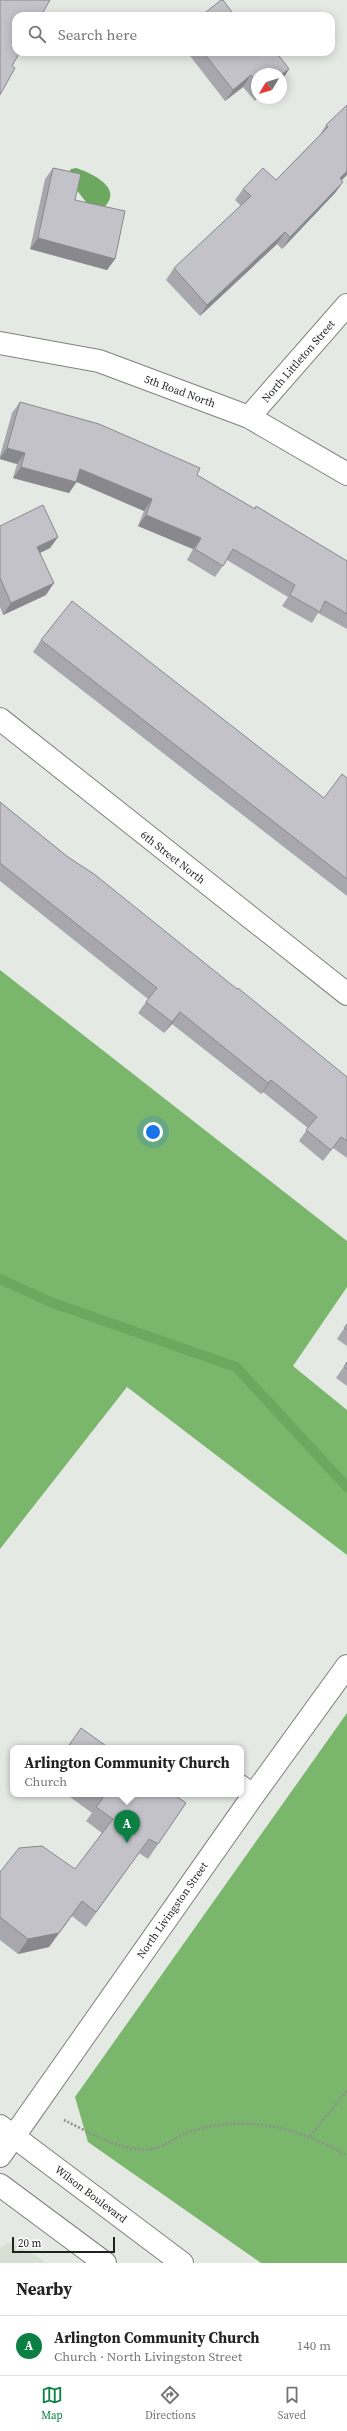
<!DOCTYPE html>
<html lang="en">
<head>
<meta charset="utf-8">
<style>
  body { margin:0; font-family:"Source Serif 4",serif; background:#f2f2f2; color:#222 }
  .compass { position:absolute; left:251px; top:68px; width:36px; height:36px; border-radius:50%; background:#fff; box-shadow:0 2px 10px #0003; rotate:232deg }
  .scale { position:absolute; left:12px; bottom:10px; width:103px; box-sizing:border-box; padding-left:4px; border:2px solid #1f211f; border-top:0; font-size:11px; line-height:14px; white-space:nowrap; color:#1f211f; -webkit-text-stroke:3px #fff; paint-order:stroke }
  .you { position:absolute; left:153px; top:1132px; width:14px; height:14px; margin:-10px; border:3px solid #fff; border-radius:50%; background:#1a73e8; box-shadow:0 0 0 6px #1a73e833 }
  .badge { display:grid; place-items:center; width:26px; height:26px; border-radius:50%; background:#0b8043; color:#fff; font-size:13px; font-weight:700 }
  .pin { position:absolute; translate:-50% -33px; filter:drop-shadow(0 1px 2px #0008) }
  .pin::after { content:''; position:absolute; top:21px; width:14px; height:12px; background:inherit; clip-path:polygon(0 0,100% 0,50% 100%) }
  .popup { position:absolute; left:10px; top:1745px; width:234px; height:52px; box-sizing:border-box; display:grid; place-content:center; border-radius:8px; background:#fff; filter:drop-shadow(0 1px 3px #0005); font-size:13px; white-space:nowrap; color:#767676 }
  .popup b { font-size:15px; color:#222 }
  .popup::after { content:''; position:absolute; left:50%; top:100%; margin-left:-8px; border:8px solid transparent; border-top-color:#fff }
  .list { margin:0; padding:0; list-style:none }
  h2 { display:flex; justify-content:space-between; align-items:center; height:52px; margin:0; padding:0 16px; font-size:17px }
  h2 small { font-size:13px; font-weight:400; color:#767676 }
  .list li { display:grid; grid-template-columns:26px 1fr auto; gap:12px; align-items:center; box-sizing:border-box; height:60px; padding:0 16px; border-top:1px solid #e0e0e0 }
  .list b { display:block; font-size:15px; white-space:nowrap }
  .list p { margin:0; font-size:13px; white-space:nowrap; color:#767676 }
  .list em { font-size:13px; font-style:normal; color:#767676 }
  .icon { flex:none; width:22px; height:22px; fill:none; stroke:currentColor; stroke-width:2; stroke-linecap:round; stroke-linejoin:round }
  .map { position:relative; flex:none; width:347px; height:2263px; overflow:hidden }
  .search { position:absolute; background:#fff; box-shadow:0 2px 10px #0003; left:12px; right:12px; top:12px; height:44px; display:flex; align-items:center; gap:10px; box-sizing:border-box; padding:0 14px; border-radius:12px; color:#767676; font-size:15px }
  .sheet { height:112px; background:#fff }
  nav { display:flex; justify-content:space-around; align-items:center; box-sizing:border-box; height:56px; border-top:1px solid #e0e0e0; background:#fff; font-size:11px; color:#767676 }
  nav a { display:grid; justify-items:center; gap:2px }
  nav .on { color:#0b8043 }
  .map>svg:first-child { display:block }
  .built { fill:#d5dfd2 }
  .forest { fill:#7ab66c }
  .water { fill:#6da860 }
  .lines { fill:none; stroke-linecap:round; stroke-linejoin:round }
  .stream { stroke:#6da860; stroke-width:10 }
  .service-casing { stroke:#7e837d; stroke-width:18 }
  .minor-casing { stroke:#7e837d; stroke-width:24 }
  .secondary-casing { stroke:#7e837d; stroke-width:24 }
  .path { stroke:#8d908c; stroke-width:2.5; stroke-dasharray:2 2; stroke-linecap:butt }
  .service { stroke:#fff; stroke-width:16 }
  .minor { stroke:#fff; stroke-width:22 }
  .secondary { stroke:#fff; stroke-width:22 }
  .wall { fill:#a8a7ad }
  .shaded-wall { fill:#88888d }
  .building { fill:#c3c2c9; stroke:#88888d }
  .labels { text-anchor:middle; stroke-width:3.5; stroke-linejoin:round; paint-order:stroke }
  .street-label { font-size:11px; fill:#1f211f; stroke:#fff }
</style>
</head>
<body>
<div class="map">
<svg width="347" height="2263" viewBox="0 0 347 2263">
  <rect width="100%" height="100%" fill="#e4e9e3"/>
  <path class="built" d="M10 2242 40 2258 46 2263H0V2248Z"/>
  <g class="forest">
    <path d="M0 970 347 1241V1287L293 1366 347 1410V1555L127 1387 0 1549Z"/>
    <path d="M347 1713V2263H261L88 2142 75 2097Z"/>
  </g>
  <path class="water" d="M76 168C92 173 125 189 103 208L90 207 75 188 68 173 71 169Z"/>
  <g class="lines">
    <path class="stream" d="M0 1279 53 1303 236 1367 347 1487"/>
    <g class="service-casing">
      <path id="service" d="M241 1783 255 1793"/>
    </g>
    <g class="minor-casing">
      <g id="minor">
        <path d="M0 343 99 361 249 417 347 474"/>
        <path d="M249 417 347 305"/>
        <path d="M0 719 347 994"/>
        <path d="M0 2156 255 1793 347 1666"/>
      </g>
    </g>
    <g class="secondary-casing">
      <g id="secondary">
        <path d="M0 2126 182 2263"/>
        <path d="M0 2185 105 2263"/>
      </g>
    </g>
    <g class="path">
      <path d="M64 2120C89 2132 123 2153 152 2149 165 2147 178 2135 191 2131 247 2115 297 2126 347 2156"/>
      <path d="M310 2136 347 2091"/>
    </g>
    <use href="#service" class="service"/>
    <use href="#minor" class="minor"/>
    <use href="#secondary" class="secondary"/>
  </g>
  <g class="wall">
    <path d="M187 52H276L289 69 282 80 257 74V98H258L255 101 243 87 225 101Z"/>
    <path d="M347 105 341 180 343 182 335 193 282 249 277 244 200 316 166 280 174 268 241 206 235 200 243 189 276 180 319 136 326 125Z"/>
    <path d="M53 168 115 259 107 270 30 249 45 179Z"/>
    <path d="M20 402 197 475 254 509 256 506 347 561V629L318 613 312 623 282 606 288 597 227 560 215 577 187 560 193 549 138 526 144 511 77 482 69 493 13 478 17 464 0 459V456L12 413Z"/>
    <path d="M0 526 58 537 50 548 40 553 46 595 3 615 0 607Z"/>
    <path d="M41 640 324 798 347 778V896L33 652Z"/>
    <path d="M0 802 68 857 347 1077V1158L333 1148 323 1161 299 1141 308 1128 263 1092 261 1094 172 1024 164 1033 138 1013 148 999 0 881Z"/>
    <path d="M347 1324V1346L337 1339Z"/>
    <path d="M347 1362V1386L336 1378Z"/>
    <path d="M66 1794H173L186 1803 148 1859 139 1853 86 1927 72 1916 49 1947 18 1954 0 1940V1872L75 1869 102 1833 86 1821 92 1813Z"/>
  </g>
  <g class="shaded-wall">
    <path d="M289 69 282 80H281V75Z"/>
    <path d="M251 75 243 87 225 101 233 90Z"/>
    <path d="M347 171V175L332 190 340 178Z"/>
    <path d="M343 182 335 193 282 249 290 237Z"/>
    <path d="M285 232 277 244 200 316 207 305Z"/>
    <path d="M38 238 115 259 107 270 30 249Z"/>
    <path d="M7 448 25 453 17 464 0 459V458Z"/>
    <path d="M21 467 76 482 69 493 13 478Z"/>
    <path d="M80 469 152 499 144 511 72 480Z"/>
    <path d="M146 515 201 538 193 549 138 526Z"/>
    <path d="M58 537 50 548 29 558 37 547Z"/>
    <path d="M54 583 46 595 3 615 11 603Z"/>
    <path d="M180 1012 172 1024 164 1033 172 1022Z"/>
    <path d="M271 1080 263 1092 261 1094 268 1083Z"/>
    <path d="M82 1901 49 1947 18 1954 28 1939Z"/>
  </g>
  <g class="building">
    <path d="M0 0H50L41 16H16V52H20L12 66 15 68 0 95Z"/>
    <path d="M221 0H223L235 16H201Z"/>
    <path d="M203 52H276L289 69 281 75V74H257V83L251 75 233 90Z"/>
    <path d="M347 105V171L340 178 343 182 290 237 285 232 207 305 174 268 251 196 243 189 263 168 276 180 328 127 326 125Z"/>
    <path d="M53 168 81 174 75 200 125 211 115 259 38 238Z"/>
    <path d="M20 402 99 424 200 468 197 475 255 509 256 506 347 561V614L325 601 320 612 290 595 295 585 233 549 223 566 195 549 201 538 146 515 152 499 80 469 76 482 21 467 25 453 7 448Z"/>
    <path d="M43 505 58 537 37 547 54 583 11 603 0 578V526Z"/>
    <path d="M72 601 324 798 342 774 347 778V879L41 640Z"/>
    <path d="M0 802 68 857 94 874 237 989 238 988 347 1077V1141L341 1137 331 1150 306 1130 317 1117 271 1080 268 1083 180 1012 172 1022 146 1002 157 988 0 863Z"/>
    <path d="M347 1324V1330L344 1328Z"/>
    <path d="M347 1362V1369L344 1367Z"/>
    <path d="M81 1728 109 1748H67Z"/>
    <path d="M96 1794H173L186 1803 158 1844 149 1839 96 1912 82 1901 59 1933 28 1939 0 1917V1872L19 1848 42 1846 75 1869 113 1819 96 1807 103 1798Z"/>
  </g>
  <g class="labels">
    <g class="street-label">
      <text transform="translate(298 361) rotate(-49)" y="4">North Littleton Street</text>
      <text transform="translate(180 391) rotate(20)" y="4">5th Road North</text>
      <text transform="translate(173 857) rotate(38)" y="4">6th Street North</text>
      <text transform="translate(172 1910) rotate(-55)" y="4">North Livingston Street</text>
      <text transform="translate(91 2194) rotate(37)" y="4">Wilson Boulevard</text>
    </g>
  </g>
</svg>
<svg class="compass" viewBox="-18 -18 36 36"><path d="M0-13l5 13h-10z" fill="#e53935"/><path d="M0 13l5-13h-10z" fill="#767676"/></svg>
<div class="scale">20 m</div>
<div class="you"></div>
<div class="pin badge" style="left:127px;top:1843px">A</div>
<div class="popup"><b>Arlington Community Church</b>Church</div>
<div class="search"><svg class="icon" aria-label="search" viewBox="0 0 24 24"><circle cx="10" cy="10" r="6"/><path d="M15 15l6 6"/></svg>Search here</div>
</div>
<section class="sheet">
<h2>Nearby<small></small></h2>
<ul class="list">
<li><span class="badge">A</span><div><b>Arlington Community Church</b><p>Church · North Livingston Street</p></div><em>140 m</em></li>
</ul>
</section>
<nav>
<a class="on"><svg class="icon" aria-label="map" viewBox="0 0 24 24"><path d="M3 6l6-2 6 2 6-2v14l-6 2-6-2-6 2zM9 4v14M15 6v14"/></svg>Map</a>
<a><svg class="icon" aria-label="directions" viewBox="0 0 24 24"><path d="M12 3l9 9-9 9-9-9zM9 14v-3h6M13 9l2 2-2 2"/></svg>Directions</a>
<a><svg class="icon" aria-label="saved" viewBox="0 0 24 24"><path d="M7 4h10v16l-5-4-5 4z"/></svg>Saved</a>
</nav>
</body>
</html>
